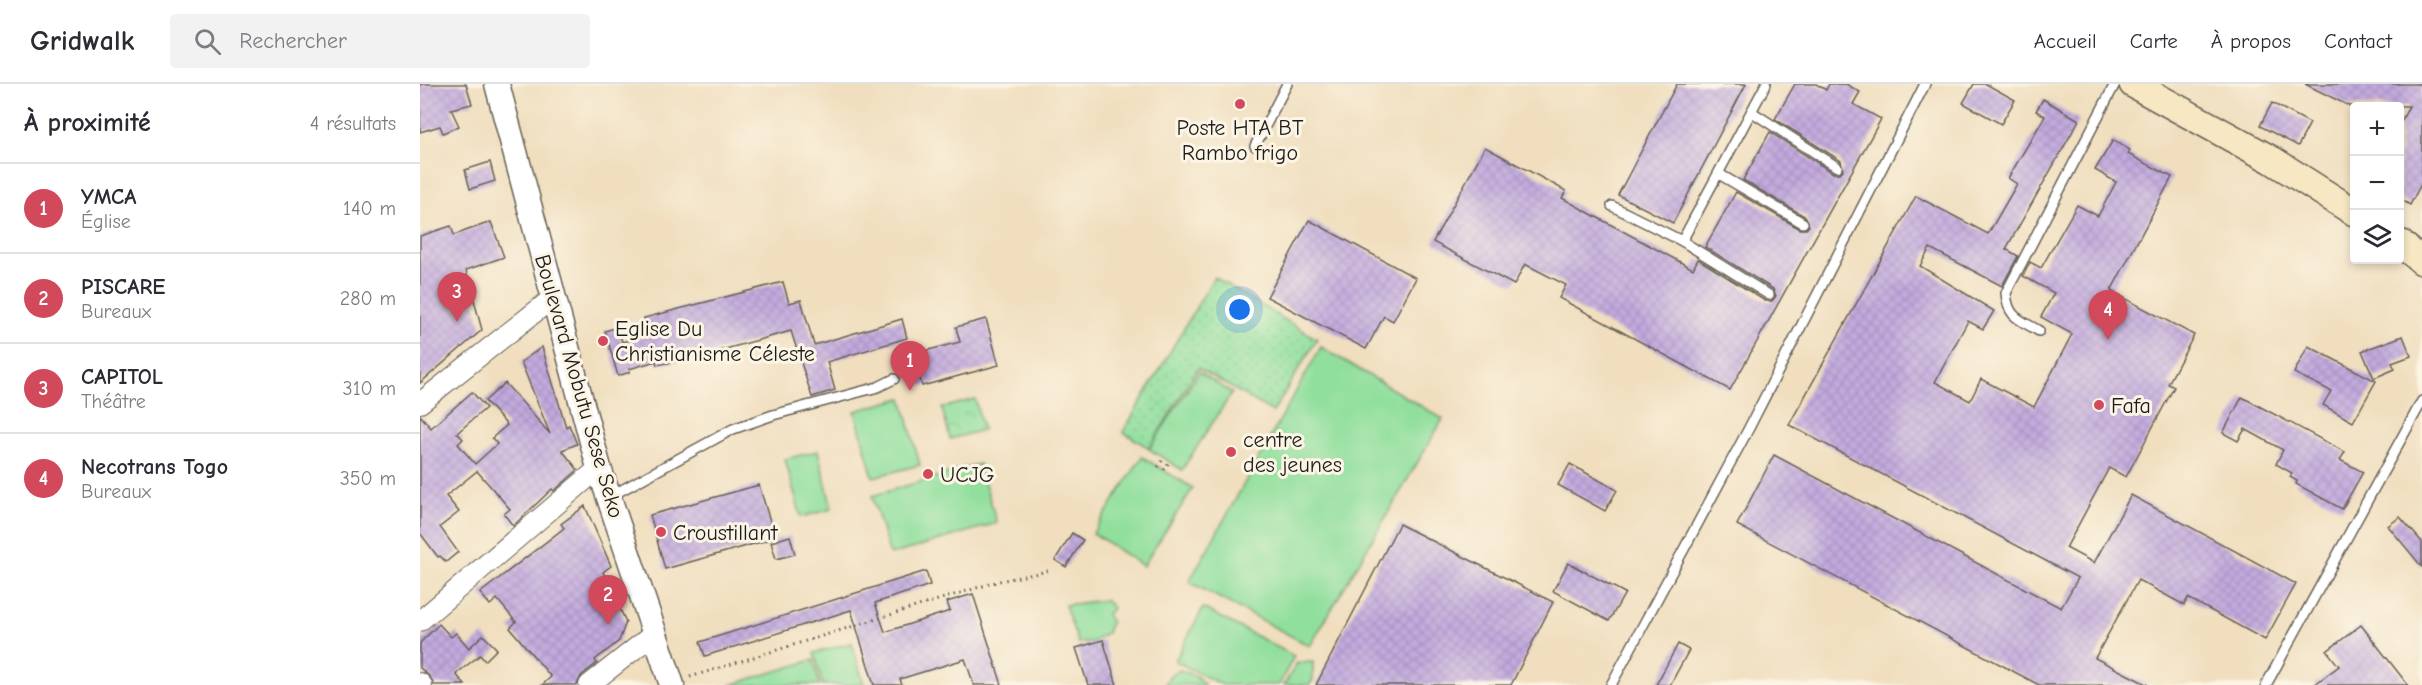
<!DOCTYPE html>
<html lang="fr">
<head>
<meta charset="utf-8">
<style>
  body { margin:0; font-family:"Comic Neue",sans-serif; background:#f2f2f3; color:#2b2b33 }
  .controls { position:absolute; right:18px; top:18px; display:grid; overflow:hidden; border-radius:6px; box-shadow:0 3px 9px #0003 }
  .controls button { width:54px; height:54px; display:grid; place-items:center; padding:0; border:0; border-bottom:2px solid #e1e1e2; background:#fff; color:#2b2b33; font:30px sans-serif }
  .you { position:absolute; left:820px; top:226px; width:21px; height:21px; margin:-15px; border:4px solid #fff; border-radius:50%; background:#1a73e8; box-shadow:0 0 0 9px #1a73e833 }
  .badge { display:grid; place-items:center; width:39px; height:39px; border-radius:50%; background:#d1495b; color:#fff; font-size:20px; font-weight:700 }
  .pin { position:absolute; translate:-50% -50px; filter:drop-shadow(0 2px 3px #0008) }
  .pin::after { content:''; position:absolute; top:32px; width:21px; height:18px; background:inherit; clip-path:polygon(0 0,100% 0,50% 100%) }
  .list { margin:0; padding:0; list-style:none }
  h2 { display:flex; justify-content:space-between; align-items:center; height:78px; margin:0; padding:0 24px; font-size:26px }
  h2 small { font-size:20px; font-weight:400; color:#7c7c81 }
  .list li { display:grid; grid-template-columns:39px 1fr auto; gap:18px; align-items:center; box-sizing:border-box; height:90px; padding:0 24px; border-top:2px solid #e1e1e2 }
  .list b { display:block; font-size:22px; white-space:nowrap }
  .list p { margin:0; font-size:20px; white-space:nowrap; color:#7c7c81 }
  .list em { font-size:20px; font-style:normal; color:#7c7c81 }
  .icon { flex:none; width:33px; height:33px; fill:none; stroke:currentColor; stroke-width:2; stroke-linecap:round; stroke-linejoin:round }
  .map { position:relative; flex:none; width:2002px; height:601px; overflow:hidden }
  header { display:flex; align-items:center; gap:36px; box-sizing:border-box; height:84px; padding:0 30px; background:#fff; border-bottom:2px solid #e1e1e2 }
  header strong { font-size:28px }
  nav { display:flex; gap:33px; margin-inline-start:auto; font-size:21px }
  .search { width:420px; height:54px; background:#f2f2f3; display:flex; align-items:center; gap:15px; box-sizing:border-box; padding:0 21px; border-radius:6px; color:#7c7c81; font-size:22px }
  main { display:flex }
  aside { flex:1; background:#fff }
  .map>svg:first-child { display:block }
  .grass { fill:#91df9d; stroke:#567e5c; stroke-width:1.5 }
  .park { fill:url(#park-crowns); stroke:#567e5c; stroke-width:1.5 }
  .garden { fill:url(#garden-dots); stroke:#567e5c; stroke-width:1.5 }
  .building { fill:url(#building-cross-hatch) }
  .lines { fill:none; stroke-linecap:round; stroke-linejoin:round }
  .service-casing { stroke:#666055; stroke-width:12 }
  .minor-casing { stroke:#666055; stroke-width:22 }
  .tertiary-casing { stroke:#666055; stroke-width:27 }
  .secondary-casing { stroke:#666055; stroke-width:30 }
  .path { stroke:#666055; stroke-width:3; stroke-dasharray:1.5 4.5; stroke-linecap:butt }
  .service { stroke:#fff; stroke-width:9 }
  .minor { stroke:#fff; stroke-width:20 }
  .tertiary { stroke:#fff; stroke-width:24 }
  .secondary { stroke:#f7e8c3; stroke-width:27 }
  .poi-dot { fill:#d1495b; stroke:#fcf5e5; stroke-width:2 }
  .labels { text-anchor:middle; stroke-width:6; stroke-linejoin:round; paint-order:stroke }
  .poi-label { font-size:22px; fill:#1c1c1c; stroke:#fcf5e5; text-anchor:start }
  .street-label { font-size:22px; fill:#1c1c1c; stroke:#fcf5e5 }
</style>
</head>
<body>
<header>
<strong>Gridwalk</strong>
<div class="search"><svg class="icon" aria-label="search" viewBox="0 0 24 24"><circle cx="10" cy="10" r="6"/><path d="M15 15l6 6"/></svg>Rechercher</div>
<nav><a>Accueil</a><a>Carte</a><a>À propos</a><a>Contact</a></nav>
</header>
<main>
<aside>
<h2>À proximité<small>4 résultats</small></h2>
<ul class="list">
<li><span class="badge">1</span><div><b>YMCA</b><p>Église</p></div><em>140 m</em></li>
<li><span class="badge">2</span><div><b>PISCARE</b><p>Bureaux</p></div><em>280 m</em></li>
<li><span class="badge">3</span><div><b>CAPITOL</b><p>Théâtre</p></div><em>310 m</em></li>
<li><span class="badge">4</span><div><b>Necotrans Togo</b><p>Bureaux</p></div><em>350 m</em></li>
</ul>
</aside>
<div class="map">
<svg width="2002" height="601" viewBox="0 0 2002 601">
  <defs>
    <pattern id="park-crowns" width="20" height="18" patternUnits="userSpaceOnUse" patternTransform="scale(1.5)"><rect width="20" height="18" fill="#91df9d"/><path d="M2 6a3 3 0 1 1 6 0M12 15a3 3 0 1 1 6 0" fill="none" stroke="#7cbf87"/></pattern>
    <pattern id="garden-dots" width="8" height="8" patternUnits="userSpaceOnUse" patternTransform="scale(1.5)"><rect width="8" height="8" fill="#91df9d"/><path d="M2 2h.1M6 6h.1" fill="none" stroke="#7cbf87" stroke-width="1.8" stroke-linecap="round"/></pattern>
    <pattern id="building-cross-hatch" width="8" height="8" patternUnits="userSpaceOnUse" patternTransform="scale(1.5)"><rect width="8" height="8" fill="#c2aade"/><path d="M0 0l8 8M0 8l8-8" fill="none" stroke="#a692be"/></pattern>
  </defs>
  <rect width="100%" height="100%" fill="#fcf5e5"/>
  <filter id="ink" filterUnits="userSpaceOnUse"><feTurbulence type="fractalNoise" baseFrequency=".0167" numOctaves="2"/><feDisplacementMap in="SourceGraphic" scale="12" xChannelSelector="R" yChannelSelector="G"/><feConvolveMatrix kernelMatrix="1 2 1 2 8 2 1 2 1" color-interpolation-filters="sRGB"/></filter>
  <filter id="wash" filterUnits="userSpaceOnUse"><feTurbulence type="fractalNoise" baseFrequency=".008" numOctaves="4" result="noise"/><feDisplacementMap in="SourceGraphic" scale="24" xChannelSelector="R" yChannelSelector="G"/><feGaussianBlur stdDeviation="1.35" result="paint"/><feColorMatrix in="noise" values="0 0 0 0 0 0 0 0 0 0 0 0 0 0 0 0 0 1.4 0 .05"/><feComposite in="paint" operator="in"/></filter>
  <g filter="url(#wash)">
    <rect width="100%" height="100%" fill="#f0debe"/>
    <g class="grass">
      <path d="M901 263 1023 335 890 562 769 498Z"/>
      <path d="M779 288 812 309 762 386 729 365Z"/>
      <path d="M482 314 500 381 453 393 435 327Z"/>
      <path d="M398 367 412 425 381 433 365 375Z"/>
      <path d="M722 373 773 404 723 482 673 449Z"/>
      <path d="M559 380 577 439 470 471 452 412Z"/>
      <path d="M685 516 693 524 687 530 691 537 687 549 672 558 658 559 645 521Z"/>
      <path d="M783 524 874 572 859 601H802L755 577Z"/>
      <path d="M432 559 444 601H403L394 569Z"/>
      <path d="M393 576 400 601H310Z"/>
      <path d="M893 578V595L890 601H864L877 579Z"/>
      <path d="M760 586 776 592 785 601H745L750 591Z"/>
    </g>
    <path class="park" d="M555 315 563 346 530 355 522 324Z"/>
    <path class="garden" d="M794 193 897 255 853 328 778 284 729 364 703 348Z"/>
    <g id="blocks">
      <g class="building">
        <path d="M0 0H46L52 20 31 25 39 42 23 49 20 42 0 48Z"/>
        <path d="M1257 0H1326L1253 139 1198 111Z"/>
        <path d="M1375 0H1396L1406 6 1409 0H1426L1440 8 1433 20 1461 35 1310 306 1139 214 1146 201 1105 180 1094 201 1013 158 1065 63 1146 107 1142 114 1171 130 1273 185 1278 175 1345 217H1352L1356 212 1353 205 1285 163 1316 108 1380 145H1386L1389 142 1386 133 1323 96 1350 48 1413 89H1420L1423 86 1421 77 1355 35Z"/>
        <path d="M1554 0H1566L1595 16 1581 40 1543 19Z"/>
        <path d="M1885 0H2002V98L1990 121 1980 115V40L1989 22H1929Z"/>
        <path d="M1623 15 1659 36 1586 165 1598 172 1582 202 1510 164 1500 182 1574 227 1563 245 1548 237 1515 298 1550 317 1561 295 1614 323 1652 250 1621 233 1634 209 1603 192 1610 178 1621 184 1657 121 1678 132 1696 98 1675 86 1693 56 1710 66 1708 70 1752 93 1691 207 1774 251 1748 300 1754 303 1706 393 1689 384 1646 464 1674 479 1711 411 1876 500 1845 556 1768 514 1764 521 1718 496 1675 574 1728 601H1619L1317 441 1354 371 1641 524 1658 494 1369 341 1496 112 1568 150 1597 100 1588 94 1625 32 1616 27Z"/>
        <path d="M1852 19 1890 39 1878 62 1840 42Z"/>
        <path d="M70 78 75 97 50 105 45 86Z"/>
        <path d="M889 136 996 194 973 237 964 232 946 265 847 213Z"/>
        <path d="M71 138 84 173 46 186 62 246 0 299V152L31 142 34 151Z"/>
        <path d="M363 198 369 219 381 216 394 261 482 235 487 254 407 278 415 306 392 313 371 247 269 275 237 281 236 277 209 285 210 288 198 292 185 247 198 243 202 258 228 251 224 234Z"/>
        <path d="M566 235 579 281 502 302 493 270 540 258 536 243Z"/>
        <path d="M1983 252 1991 272 1972 279 1975 285 1954 294 1942 267Z"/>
        <path d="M1888 262 1956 297 1933 338 1903 321 1911 307 1874 289Z"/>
        <path d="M122 263 146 343 149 341 157 360 142 366 158 386 134 407 132 405 93 442 84 430 90 425 57 387 26 412 39 428 20 443 38 468 26 478 20 472 18 473 0 449V331L11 344 52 308 66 324 37 349 43 355 38 360 55 380 77 360 72 354 87 341 65 317 85 299 130 350 101 278Z"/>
        <path d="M1822 313 1925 368 1920 376 1943 388 1922 425 1876 400 1877 397 1870 393 1872 389 1856 380 1863 366 1825 345 1818 357 1803 349Z"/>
        <path d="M1150 380 1197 406 1185 427 1138 401Z"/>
        <path d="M339 401 355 454 245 485 230 431Z"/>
        <path d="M165 422 191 482 183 488 206 538 199 557 175 576 177 579 161 592 157 601H122L131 593 90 544 96 538 77 515 70 521 60 509 144 444 141 440Z"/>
        <path d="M1980 433 2002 458V483L1968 442Z"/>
        <path d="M979 440 1133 518 1091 601H896Z"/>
        <path d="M652 449 663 456 646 483 635 476Z"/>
        <path d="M370 452 375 470 356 475 351 458Z"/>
        <path d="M1148 479 1205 509 1189 537 1133 507Z"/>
        <path d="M506 487 510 501 455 519 465 548 530 527 527 518 553 510 582 601H554L545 575 480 595 482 601H454L431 526 285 572 280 558Z"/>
        <path d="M19 540 31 553 36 549 49 564 63 551 77 565 65 577 60 571 36 590 45 601H14L10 593 0 584V559Z"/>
        <path d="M1941 541 1988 601H1894L1919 582 1907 567Z"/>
        <path d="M683 556 697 601H668L656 564Z"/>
        <path d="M1258 560 1269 566 1250 601H1236Z"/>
      </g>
    </g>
  </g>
  <g filter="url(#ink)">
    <use href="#blocks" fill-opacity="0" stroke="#666055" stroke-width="1.5"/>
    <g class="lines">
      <g class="service-casing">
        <g id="service">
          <path d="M1332 28 1417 83"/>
          <path d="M835 62 867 0"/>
          <path d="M1299 90 1383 139"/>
          <path d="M1192 122 1262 157 1349 211"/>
          <path d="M1262 157 1346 0"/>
          <path d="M1619 247C1599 235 1588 234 1586 209L1695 0"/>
          <path d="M189 413 313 345 353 331 458 303 474 295"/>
          <path d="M1191 601 1329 344 1505 0"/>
          <path d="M1846 601 2002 317"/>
        </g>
      </g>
      <g class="minor-casing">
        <g id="minor">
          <path d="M0 319 134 213"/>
          <path d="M0 537 179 384"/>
          <path d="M0 599 2 601"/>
          <path d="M169 601 236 548"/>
        </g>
      </g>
      <g class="tertiary-casing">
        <path id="tertiary" d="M77 0 179 384 252 601"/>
      </g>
      <g class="secondary-casing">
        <g id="secondary">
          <path d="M1713 0 1852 76 1934 128"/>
          <path d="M1980 159 2002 177"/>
        </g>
      </g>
      <g class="path">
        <path d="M738 383 744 374"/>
        <path d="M744 386 749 378"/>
        <path d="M270 593 579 497 628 487"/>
      </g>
      <use href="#service" class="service"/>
      <use href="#minor" class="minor"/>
      <use href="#tertiary" class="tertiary"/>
      <use href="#secondary" class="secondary"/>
    </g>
  </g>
  <g class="poi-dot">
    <circle cx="820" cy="20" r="6"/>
    <circle cx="183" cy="257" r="6"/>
    <circle cx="1679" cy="321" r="6"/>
    <circle cx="811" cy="368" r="6"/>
    <circle cx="508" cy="390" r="6"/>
    <circle cx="241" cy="448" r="6"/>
  </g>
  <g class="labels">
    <g class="poi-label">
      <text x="820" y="51" text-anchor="middle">Poste HTA BT<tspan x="820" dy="25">Rambo frigo</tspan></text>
      <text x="195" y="252">Eglise Du<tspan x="195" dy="25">Christianisme Céleste</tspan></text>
      <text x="1691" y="329">Fafa</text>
      <text x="823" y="363">centre<tspan x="823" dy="25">des jeunes</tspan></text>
      <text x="520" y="398">UCJG</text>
      <text x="253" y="456">Croustillant</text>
    </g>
    <g class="street-label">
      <text transform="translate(160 302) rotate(74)" y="8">Boulevard Mobutu Sese Seko</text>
    </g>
  </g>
</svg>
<div class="controls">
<button>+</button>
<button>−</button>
<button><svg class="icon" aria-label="layers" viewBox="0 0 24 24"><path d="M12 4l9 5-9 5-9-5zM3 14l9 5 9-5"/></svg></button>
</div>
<div class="you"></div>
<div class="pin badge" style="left:490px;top:307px">1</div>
<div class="pin badge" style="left:188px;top:541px">2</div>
<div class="pin badge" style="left:37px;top:238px">3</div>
<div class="pin badge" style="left:1688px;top:256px">4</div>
</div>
</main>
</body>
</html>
